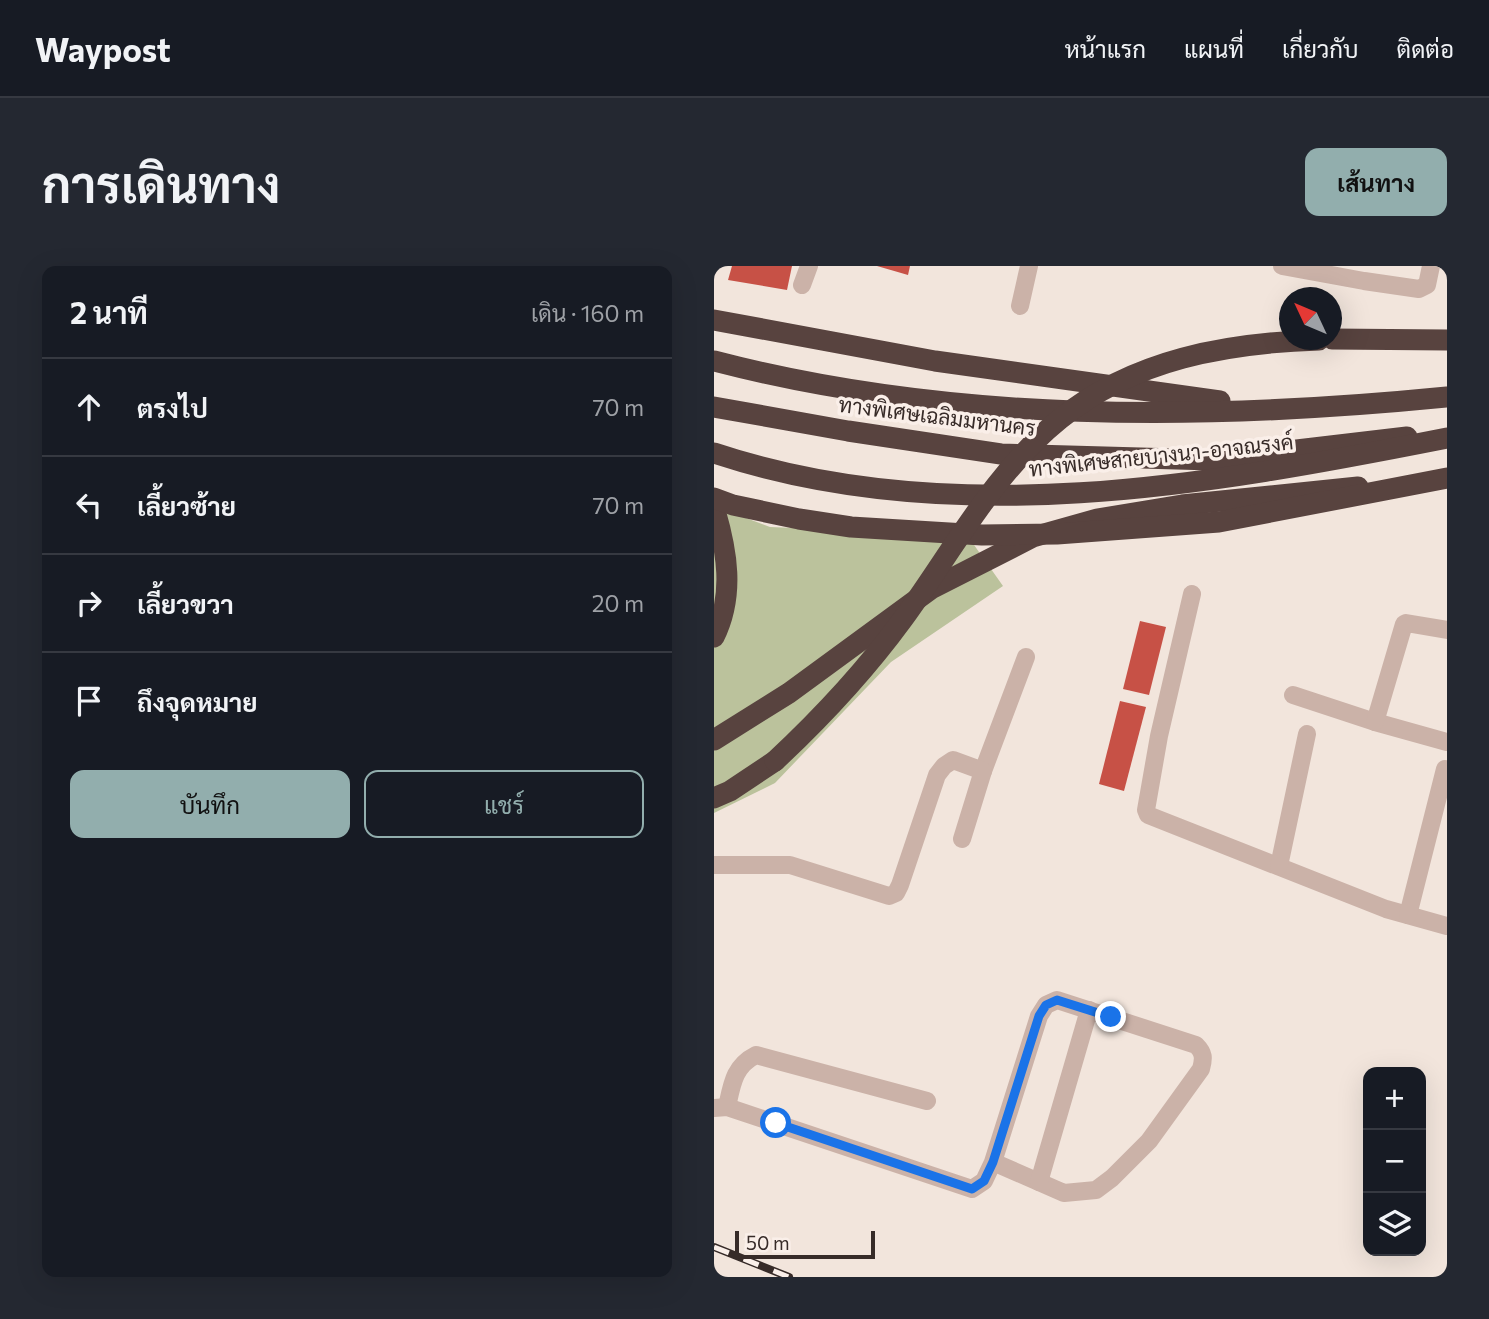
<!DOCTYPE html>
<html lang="th">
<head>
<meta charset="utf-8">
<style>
  body { margin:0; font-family:Commissioner,Sarabun,sans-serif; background:#242831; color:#f1f3f6 }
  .controls { position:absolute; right:21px; bottom:21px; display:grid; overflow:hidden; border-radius:14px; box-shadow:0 7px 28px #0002 }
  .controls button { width:63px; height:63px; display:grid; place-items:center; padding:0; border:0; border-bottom:2px solid #363941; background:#171b24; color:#f1f3f6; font:35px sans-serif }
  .compass { position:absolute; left:565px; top:21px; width:63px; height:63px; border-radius:50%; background:#171b24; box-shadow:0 7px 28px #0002; rotate:314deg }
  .scale { position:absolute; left:21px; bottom:18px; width:140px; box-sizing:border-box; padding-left:7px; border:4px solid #372b28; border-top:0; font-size:19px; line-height:24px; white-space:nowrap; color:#372b28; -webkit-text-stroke:5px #faefe9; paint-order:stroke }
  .stop { position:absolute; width:21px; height:21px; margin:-16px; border:5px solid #1a73e8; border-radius:50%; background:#fff }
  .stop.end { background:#1a73e8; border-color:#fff; box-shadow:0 2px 7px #0008 }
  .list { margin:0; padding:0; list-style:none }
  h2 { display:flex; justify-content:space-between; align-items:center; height:91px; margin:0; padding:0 28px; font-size:30px }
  h2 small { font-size:23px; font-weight:400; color:#9ea1a6 }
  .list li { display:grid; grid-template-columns:46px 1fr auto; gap:21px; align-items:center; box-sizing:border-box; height:98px; padding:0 28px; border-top:2px solid #363941 }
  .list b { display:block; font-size:26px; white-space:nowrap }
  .list em { font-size:23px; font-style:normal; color:#9ea1a6 }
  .actions { display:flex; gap:14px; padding:21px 28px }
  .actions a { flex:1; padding:16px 0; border:2px solid #92aead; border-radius:14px; text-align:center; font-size:24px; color:#92aead }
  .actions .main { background:#92aead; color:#111 }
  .icon { flex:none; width:38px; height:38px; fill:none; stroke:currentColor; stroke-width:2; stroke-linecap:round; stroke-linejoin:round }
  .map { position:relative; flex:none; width:733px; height:1011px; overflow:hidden; border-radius:14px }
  header { display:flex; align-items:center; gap:42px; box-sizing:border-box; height:98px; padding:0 35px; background:#171b24; border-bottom:2px solid #363941 }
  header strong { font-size:33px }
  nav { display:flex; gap:38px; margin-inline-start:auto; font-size:24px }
  .intro { display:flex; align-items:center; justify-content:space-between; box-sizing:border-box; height:168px; padding:0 42px }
  h1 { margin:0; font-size:49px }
  .button { padding:18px 32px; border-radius:14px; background:#92aead; color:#111; font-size:24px; font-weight:700 }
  main { display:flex; gap:42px; padding:0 42px }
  aside { flex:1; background:#171b24; border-radius:14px; box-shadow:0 7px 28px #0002 }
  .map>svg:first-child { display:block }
  .green { fill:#bbc29c }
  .building { fill:#c75146 }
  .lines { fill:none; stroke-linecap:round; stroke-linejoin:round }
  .minor { stroke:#cbb2a8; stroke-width:18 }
  .highway { stroke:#58433f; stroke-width:21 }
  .rail-casing { stroke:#372b28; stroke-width:8 }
  .rail { stroke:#faefe9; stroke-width:5; stroke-dasharray:16; stroke-linecap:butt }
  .highway-bridge { stroke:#58433f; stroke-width:21 }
  .route { stroke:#1a73e8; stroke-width:9 }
  .labels { text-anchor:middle; stroke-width:7; stroke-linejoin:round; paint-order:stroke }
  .street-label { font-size:21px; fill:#372b28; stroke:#faefe9 }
</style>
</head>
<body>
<header>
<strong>Waypost</strong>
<nav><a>หน้าแรก</a><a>แผนที่</a><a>เกี่ยวกับ</a><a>ติดต่อ</a></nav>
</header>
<div class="intro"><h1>การเดินทาง</h1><a class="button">เส้นทาง</a></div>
<main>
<aside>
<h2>2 นาที<small>เดิน · 160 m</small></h2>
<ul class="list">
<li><svg class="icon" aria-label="ahead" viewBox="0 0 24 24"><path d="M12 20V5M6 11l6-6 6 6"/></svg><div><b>ตรงไป</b></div><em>70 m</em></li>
<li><svg class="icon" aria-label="left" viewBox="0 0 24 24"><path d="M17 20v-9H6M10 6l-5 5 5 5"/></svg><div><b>เลี้ยวซ้าย</b></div><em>70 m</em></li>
<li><svg class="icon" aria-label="right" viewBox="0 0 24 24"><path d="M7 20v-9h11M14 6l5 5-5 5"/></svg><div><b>เลี้ยวขวา</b></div><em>20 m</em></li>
<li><svg class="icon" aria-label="arrive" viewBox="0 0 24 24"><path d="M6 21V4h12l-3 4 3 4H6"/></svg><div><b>ถึงจุดหมาย</b></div></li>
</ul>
<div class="actions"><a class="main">บันทึก</a><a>แชร์</a></div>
</aside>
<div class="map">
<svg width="733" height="1011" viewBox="0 0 733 1011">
  <rect width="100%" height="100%" fill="#f2e5dc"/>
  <path class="green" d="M0 240 56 261 253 269 289 320 177 396 61 517 0 547Z"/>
  <g class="building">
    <path d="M18 0H78L73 24 14 14Z"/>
    <path d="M163 0H196L194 9Z"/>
    <path d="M426 355 452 361 435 429 409 423Z"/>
    <path d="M406 435 432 441 410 525 385 518Z"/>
  </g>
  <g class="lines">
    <g class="minor">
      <path d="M568 0 650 15 705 23 713 19 717 0"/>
      <path d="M88 19 95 0"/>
      <path d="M306 40 315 0"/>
      <path d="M478 328 445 470 432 544 434 549 672 643 733 660"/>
      <path d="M579 429 661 456 733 476"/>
      <path d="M661 456 690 358 692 357 733 364"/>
      <path d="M269 505 312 391"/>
      <path d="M0 599H76L175 630 182 627 186 619 223 509 230 500 239 494 269 505 248 573"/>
      <path d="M565 600 593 468"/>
      <path d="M694 649 731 503"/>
      <path d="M13 841C18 818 20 800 42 789L213 835"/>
      <path d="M0 842 13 841 258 923 270 915 279 896 325 750 332 739 343 734 482 779C490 787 490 792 487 803L435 875 398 912 382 924 350 927 279 896"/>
      <path d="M325 916 375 744"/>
    </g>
    <g class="highway">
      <path d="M0 54 221 95 506 135"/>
      <path d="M618 73 733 74"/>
      <path d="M0 95C238 157 490 155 733 131"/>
      <path d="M0 141 134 165 287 188 498 194 693 171"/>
      <path d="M0 241C13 284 21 329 0 371"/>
      <path d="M0 474 75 427 217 323 319 271 383 253 468 239 644 221"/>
      <path d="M0 532 16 525 61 495"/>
    </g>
    <g class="rail-casing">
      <path id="rail" d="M0 981 75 1011"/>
    </g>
    <use href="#rail" class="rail"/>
    <g class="highway-bridge">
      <path d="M0 187C237 266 495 219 733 172"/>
      <path d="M0 232 19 239 85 253 137 261 268 269 343 268 505 256 733 212"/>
      <path d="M61 495C107 452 151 405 189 353 238 286 280 206 346 153 420 93 513 77 605 74"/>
    </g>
  </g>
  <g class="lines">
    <path class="route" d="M62 857 258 923 270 915 279 896 325 750 332 739 343 734 397 751"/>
  </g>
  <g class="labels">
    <g class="street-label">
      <text transform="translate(223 151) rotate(7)" y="7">ทางพิเศษเฉลิมมหานคร</text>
      <text transform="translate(447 190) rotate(-6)" y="7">ทางพิเศษสายบางนา-อาจณรงค์</text>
    </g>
  </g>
</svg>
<div class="controls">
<button>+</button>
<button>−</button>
<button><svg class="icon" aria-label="layers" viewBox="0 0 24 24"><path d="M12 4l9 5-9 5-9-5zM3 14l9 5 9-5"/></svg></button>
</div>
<svg class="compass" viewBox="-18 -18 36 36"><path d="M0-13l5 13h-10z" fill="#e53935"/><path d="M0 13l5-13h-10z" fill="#9ea1a6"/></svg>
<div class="scale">50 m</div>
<div class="stop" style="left:62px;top:857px"></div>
<div class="stop end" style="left:397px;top:751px"></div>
</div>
</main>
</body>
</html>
